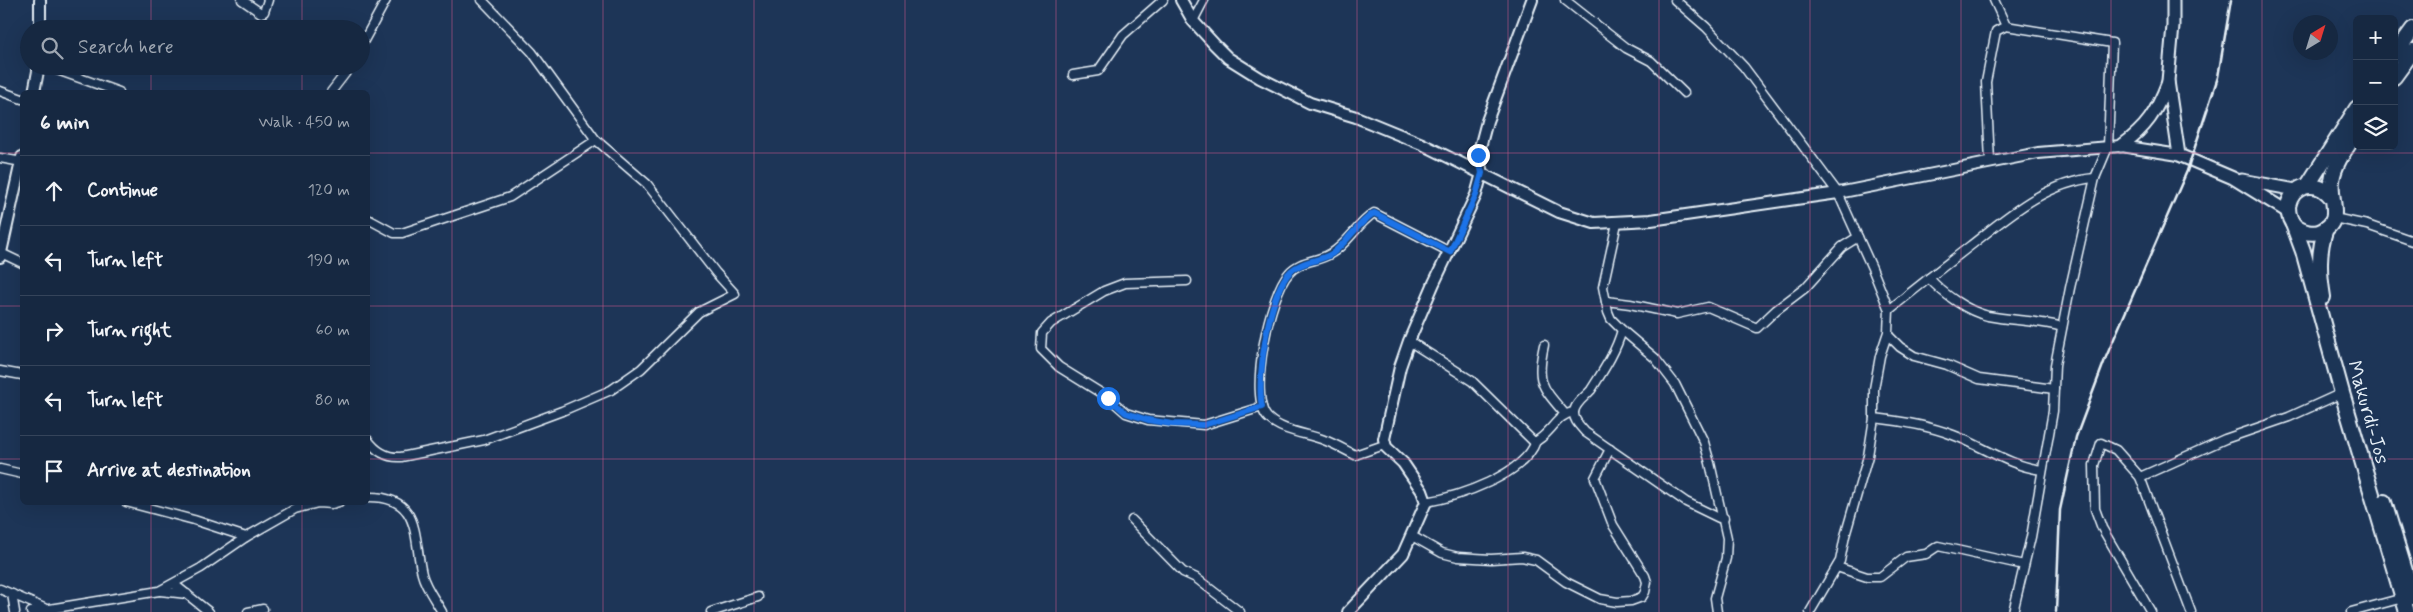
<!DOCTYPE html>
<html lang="en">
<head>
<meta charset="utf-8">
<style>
  body { margin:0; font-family:Mynerve,sans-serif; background:#1f3048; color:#f1f3f6 }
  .controls { position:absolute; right:15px; top:15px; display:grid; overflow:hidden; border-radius:8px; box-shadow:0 5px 20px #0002 }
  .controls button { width:45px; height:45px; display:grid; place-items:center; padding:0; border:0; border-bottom:1px solid #35445a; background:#162841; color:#f1f3f6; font:25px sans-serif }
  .compass { position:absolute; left:2293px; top:15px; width:45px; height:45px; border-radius:50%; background:#162841; box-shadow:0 5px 20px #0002; rotate:38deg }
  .stop { position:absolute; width:15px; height:15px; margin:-11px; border:4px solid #1a73e8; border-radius:50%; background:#fff }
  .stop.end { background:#1a73e8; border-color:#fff; box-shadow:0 1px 5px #0008 }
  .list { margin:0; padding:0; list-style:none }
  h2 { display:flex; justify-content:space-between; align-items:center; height:65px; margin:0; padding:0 20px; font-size:21px }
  h2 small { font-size:16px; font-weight:400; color:#9ea6b1 }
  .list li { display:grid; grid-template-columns:32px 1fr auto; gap:15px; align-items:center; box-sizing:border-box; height:70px; padding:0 20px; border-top:1px solid #35445a }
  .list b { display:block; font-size:19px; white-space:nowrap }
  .list em { font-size:16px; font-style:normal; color:#9ea6b1 }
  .icon { flex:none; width:28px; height:28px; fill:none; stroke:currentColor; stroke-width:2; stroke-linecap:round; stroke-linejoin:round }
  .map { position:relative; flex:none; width:2413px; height:612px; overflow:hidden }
  .search { position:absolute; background:#162841; box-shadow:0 5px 20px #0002; left:20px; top:20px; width:350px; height:55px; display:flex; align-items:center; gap:12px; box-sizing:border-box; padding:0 18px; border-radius:28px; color:#9ea6b1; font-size:19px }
  .panel { position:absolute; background:#162841; box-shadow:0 5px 20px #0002; left:20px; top:90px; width:350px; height:415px; border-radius:8px }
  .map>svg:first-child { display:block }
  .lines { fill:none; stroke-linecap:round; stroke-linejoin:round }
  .street-casing { stroke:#e8f1f8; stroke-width:11 }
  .secondary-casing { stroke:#e8f1f8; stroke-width:14 }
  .primary-casing { stroke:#e8f1f8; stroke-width:15 }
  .highway-casing { stroke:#e8f1f8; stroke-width:18 }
  .street { stroke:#1d3557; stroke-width:8 }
  .secondary { stroke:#1d3557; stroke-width:10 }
  .primary { stroke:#1d3557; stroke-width:11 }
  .highway { stroke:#1d3557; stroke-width:14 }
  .rail { stroke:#e8f1f8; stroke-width:2.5 }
  .route { stroke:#1a73e8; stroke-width:6 }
  .grid { fill:none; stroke:#cd598a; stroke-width:1; stroke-opacity:0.55 }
  .labels { text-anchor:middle; stroke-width:4.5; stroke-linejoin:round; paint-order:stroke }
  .street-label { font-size:20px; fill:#e8f1f8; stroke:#1d3557 }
</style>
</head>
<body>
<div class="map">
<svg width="2413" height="612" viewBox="0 0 2413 612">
  <rect width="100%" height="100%" fill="#1d3557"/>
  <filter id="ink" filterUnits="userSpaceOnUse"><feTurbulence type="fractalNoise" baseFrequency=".02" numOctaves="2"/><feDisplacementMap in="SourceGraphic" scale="10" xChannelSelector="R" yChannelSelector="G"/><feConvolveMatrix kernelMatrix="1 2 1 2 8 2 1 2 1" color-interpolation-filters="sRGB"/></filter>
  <g filter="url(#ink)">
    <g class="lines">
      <g class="street-casing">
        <g id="street">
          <path d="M242 0 261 13 264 12 268 0"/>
          <path d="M1565 0 1626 48 1651 61 1684 93"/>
          <path d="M1675 0 1706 27 1744 67 1838 193 1872 268 1889 310 1888 332 1880 356 1874 389V418L1868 456 1845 536 1840 561 1810 612"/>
          <path d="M1193 21 1204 0"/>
          <path d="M2006 26 2112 43 2108 147 2095 178 2070 288 2055 365 2053 411 2031 537 2013 612"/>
          <path d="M361 46 386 0"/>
          <path d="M46 66 119 92"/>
          <path d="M1073 75 1098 71 1123 35 1163 0"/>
          <path d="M0 91 22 99"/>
          <path d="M331 92 351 66"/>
          <path d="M0 158 22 162"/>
          <path d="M1990 161 1986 82 1996 31 2006 26 1994 0"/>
          <path d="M2334 218 2367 225 2413 241"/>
          <path d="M368 219 394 233H402L510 197 596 140"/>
          <path d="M1617 223 1603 287 1608 312 1611 319 1622 330 1655 358 1675 384 1704 442 1710 463 1727 538 1726 558 1715 598 1717 612"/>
          <path d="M1 253 22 263"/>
          <path d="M1929 278C1943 294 1967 311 1988 316 2013 321 2038 320 2062 327"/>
          <path d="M1187 281 1125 283 1104 291 1051 323 1042 333 1041 349 1059 367 1109 398 1126 413 1148 420 1204 425 1262 407"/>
          <path d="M1606 301 1630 304 1677 314 1708 307 1757 328 1776 310 1805 288 1842 247 1858 237"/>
          <path d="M1889 310C1916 288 1943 267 1970 246 2007 217 2046 182 2095 178"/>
          <path d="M1622 330C1616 352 1603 371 1591 390 1586 396 1575 403 1574 412 1573 420 1580 426 1585 432L1686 502 1719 518H1724"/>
          <path d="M1888 335 1900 347 1914 356 1947 365 1979 379 2054 389"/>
          <path d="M1409 341 1472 381 1534 442C1550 436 1556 414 1574 412"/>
          <path d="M1544 345C1536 382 1541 386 1565 414"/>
          <path d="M0 371 22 375"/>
          <path d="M1874 418C1901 421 1927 425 1953 435 1983 446 2009 466 2042 470"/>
          <path d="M368 440C376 451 387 458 401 457L484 440 562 411 611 390 641 369 699 312 735 294 716 273 647 184 596 140 532 52 482 0"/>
          <path d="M1384 445 1355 455C1345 450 1335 444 1324 440 1306 433 1283 432 1268 418 1247 398 1270 293 1289 273 1300 260 1317 262 1330 254 1347 245 1357 224 1374 213L1450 252"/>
          <path d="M0 469 22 474"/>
          <path d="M2140 477 2225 439 2289 417 2342 393"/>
          <path d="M368 497C422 496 413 537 422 574 425 587 436 601 442 612"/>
          <path d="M126 502 194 520 246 537"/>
          <path d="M1426 502C1457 497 1525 475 1536 441"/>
          <path d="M1132 520 1183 572 1196 578 1240 612"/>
          <path d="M1412 536 1442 553 1458 557 1491 559 1522 557 1536 560 1566 582 1600 599 1617 602 1631 601 1642 597 1645 592 1647 582 1645 576 1613 525 1595 478 1610 449"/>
          <path d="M1837 567 1867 577H1880L1906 557 1926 554 1938 546 2024 565"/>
          <path d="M174 584 209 612"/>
          <path d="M0 589 44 608"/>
          <path d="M160 591 187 594"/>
          <path d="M12 594 15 612"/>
          <path d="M31 612 159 591 201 568 246 537 295 509 318 503 332 504 339 502"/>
          <path d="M248 612 263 609"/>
          <path d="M711 612 758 597"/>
          <path d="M2151 612 2102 528 2095 509 2094 465 2101 443 2116 450 2140 477 2191 612"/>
          <path d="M2351 612 2403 598"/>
        </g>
      </g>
      <g class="secondary-casing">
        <g id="secondary">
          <path d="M1181 0 1193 21 1215 45 1228 58 1260 78 1310 103 1356 117 1422 144 1559 212 1594 223 1651 220 1838 193 2038 153 2121 146 2179 155"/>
          <path d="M40 29V0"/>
          <path d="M34 92 39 66"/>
          <path d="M0 257 22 157"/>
          <path d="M1348 612 1403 554 1426 502 1422 491 1403 463 1386 447 1384 439 1400 367 1409 341 1434 283 1476 195 1482 173 1478 155 1487 121 1532 0"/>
        </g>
      </g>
      <g class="primary-casing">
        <g id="primary">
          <path d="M2173 0V26L2168 81 2179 155 2233 178 2288 212"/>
          <path d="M2121 146C2147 127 2156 113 2168 82"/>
          <path d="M2242 180 2296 190"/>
        </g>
      </g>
      <g class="highway-casing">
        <g id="highway">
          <path d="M2394 55 2413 29"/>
          <path d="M2394 77 2413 51"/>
          <path d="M2308 185 2357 108"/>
          <path d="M2332 198C2318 179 2293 183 2288 206 2288 214 2290 222 2296 227 2303 232 2311 234 2319 232 2345 223 2329 199 2332 181 2334 163 2347 147 2357 132"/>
          <path d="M2293 224 2303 251 2342 393 2407 612"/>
          <path d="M2323 297C2319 273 2318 251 2326 228"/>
          <path d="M2384 502 2413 597"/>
        </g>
      </g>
      <use href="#street" class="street"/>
      <use href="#secondary" class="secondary"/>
      <use href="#primary" class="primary"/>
      <use href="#highway" class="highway"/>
      <path class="rail" d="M2056 612 2060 510 2076 437 2106 357 2187 171 2218 77 2231 0"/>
    </g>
  </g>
  <g class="lines" filter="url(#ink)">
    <path class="route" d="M1108 398 1126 413 1148 420 1172 424 1204 425 1262 407C1256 379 1269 291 1291 271 1303 260 1320 262 1333 253 1348 241 1358 223 1374 213L1450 252 1476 195 1482 173 1478 155"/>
  </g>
  <path class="grid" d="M151 0V29M302 0V29M452 0V612M603 0V612M754 0V612M905 0V612M1056 0V612M1206 0V612M1357 0V612M1508 0V612M1659 0V612M1810 0V612M1961 0V612M2111 0V612M2262 0V612M151 66V92M302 66V92M0 153H22M368 153H2413M0 306H22M368 306H2413M0 459H22M368 459H2413M151 502V612M302 502V612"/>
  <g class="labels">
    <g class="street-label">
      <text transform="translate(2369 412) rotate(74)" y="7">Makurdi-Jos</text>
    </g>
  </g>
</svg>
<div class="controls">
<button>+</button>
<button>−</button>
<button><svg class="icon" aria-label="layers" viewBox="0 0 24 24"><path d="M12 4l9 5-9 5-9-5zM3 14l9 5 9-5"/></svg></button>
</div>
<svg class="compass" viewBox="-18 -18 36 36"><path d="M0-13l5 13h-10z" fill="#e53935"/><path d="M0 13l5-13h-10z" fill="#9ea6b1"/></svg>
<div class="stop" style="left:1108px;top:398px"></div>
<div class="stop end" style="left:1478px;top:155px"></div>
<div class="search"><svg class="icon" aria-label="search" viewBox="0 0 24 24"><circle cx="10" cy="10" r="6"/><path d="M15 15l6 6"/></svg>Search here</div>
<section class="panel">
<h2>6 min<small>Walk · 450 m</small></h2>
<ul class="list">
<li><svg class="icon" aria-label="ahead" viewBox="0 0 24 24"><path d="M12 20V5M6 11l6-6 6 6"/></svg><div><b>Continue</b></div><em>120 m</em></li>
<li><svg class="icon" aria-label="left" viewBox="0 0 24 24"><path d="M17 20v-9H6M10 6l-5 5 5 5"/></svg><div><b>Turn left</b></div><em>190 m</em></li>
<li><svg class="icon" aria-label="right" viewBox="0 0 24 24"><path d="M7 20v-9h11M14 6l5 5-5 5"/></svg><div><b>Turn right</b></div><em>60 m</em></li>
<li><svg class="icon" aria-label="left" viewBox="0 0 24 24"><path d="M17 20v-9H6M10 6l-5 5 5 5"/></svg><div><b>Turn left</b></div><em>80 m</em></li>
<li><svg class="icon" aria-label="arrive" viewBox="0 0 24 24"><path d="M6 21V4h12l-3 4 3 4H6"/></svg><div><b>Arrive at destination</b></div></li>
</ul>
</section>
</div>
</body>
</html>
